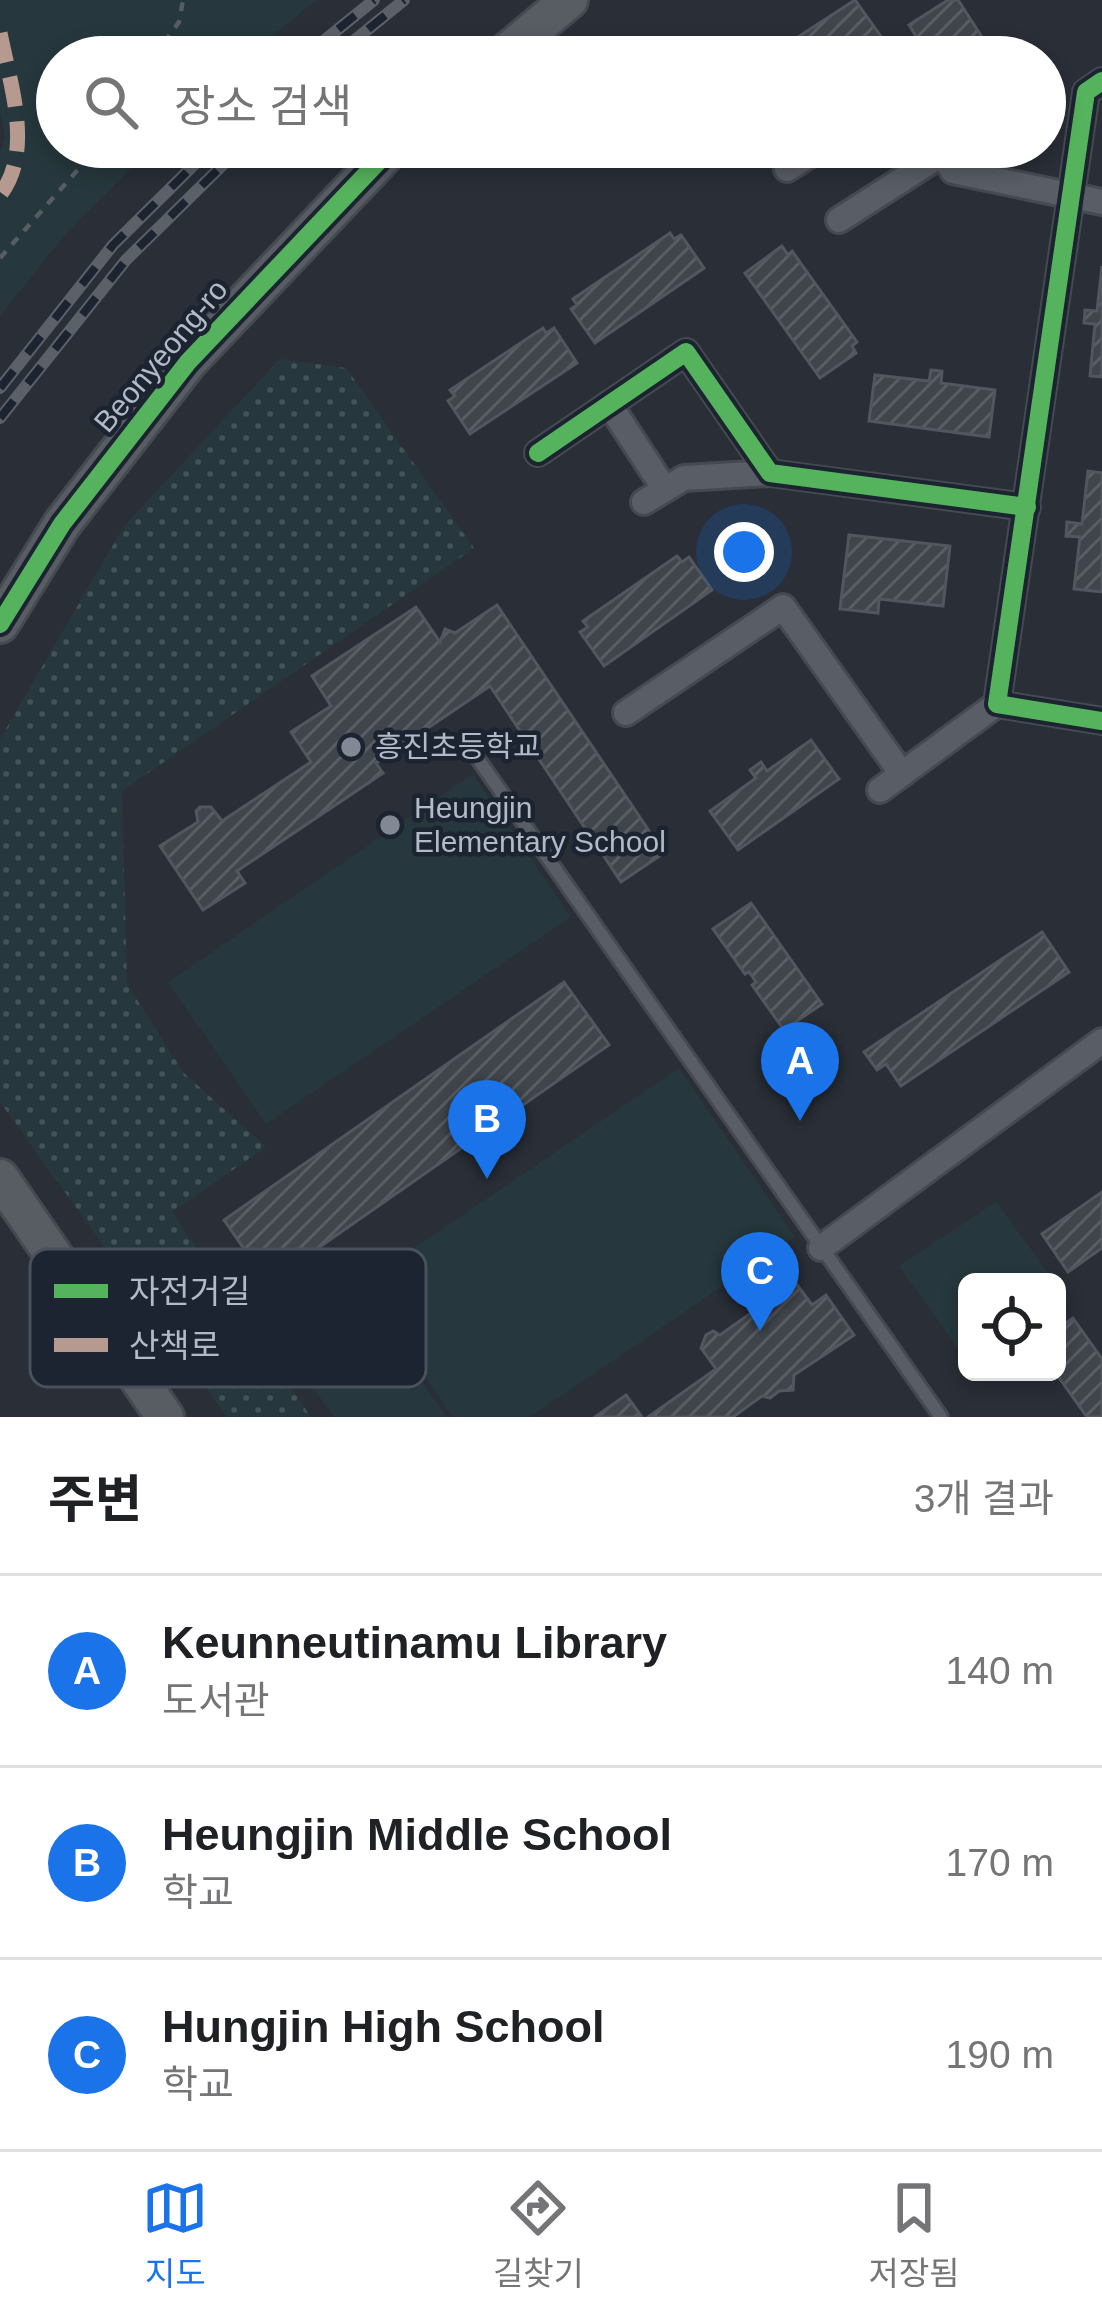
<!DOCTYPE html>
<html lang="ko">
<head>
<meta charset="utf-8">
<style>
  body { margin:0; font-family:Arial,"Noto Sans KR",sans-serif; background:#f2f2f2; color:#202124 }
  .controls { position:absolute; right:36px; bottom:36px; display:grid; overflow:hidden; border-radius:18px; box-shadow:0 6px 18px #0003 }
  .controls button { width:108px; height:108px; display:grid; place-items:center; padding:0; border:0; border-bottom:3px solid #e0e0e0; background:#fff; color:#202124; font:60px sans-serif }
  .you { position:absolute; left:744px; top:552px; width:42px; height:42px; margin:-30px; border:9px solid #fff; border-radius:50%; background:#1a73e8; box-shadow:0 0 0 18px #1a73e833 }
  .badge { display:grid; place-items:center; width:78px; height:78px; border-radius:50%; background:#1a73e8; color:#fff; font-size:39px; font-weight:700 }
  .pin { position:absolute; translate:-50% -99px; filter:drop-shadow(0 3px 6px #0008) }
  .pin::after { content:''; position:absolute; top:63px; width:42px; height:36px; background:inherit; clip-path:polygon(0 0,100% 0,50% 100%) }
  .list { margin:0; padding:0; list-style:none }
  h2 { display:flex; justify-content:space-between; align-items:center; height:156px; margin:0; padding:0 48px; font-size:51px }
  h2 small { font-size:39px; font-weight:400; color:#757577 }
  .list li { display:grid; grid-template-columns:78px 1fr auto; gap:36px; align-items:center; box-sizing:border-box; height:192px; padding:0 48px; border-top:3px solid #e0e0e0 }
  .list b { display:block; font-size:45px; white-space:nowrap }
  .list p { margin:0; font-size:39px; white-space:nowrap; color:#757577 }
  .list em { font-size:39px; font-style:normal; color:#757577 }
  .icon { flex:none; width:66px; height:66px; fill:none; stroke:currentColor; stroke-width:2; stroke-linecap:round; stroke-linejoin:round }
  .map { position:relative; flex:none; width:1102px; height:1417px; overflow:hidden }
  .search { position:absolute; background:#fff; box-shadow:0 6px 18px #0003; left:36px; right:36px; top:36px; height:132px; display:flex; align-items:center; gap:30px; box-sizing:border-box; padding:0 42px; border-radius:66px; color:#757577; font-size:45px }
  .sheet { height:732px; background:#fff }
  nav { display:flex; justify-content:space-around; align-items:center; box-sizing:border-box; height:168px; border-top:3px solid #e0e0e0; background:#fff; font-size:33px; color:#757577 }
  nav a { display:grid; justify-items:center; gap:6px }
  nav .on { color:#1a73e8 }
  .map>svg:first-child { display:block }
  .grass { fill:url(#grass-dots) }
  .park { fill:#26383d }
  .building { fill:url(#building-hatch); stroke:#51565f; stroke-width:3 }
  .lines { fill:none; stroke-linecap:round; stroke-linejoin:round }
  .lane-casing { stroke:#454950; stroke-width:18 }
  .street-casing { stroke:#454950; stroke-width:30 }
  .secondary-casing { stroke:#454950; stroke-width:42 }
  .path { stroke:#565c62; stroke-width:4.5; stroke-dasharray:9 9; stroke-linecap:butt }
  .lane { stroke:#595d65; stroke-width:12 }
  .street { stroke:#595d65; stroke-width:24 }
  .secondary { stroke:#585c63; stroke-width:36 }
  .rail-casing { stroke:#5c6068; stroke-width:12 }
  .rail { stroke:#1c2432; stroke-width:8; stroke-dasharray:22; stroke-linecap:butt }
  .quiet { stroke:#b69a8f; stroke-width:15; stroke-dasharray:30 15; stroke-linecap:butt }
  .cycleway-casing { stroke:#1c2432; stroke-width:26 }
  .cycleway { stroke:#56b35d; stroke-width:18 }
  .poi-dot { fill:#828995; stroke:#1c2432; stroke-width:4.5 }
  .labels { text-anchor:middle; stroke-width:9; stroke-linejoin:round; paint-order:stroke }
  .street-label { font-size:30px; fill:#b2bac8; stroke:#1c2432 }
  .poi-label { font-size:30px; fill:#b2bac8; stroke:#1c2432; text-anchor:start }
  .key { fill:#1c2432; stroke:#49515f; stroke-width:3 }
  .key-label { font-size:33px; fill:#b2bac8 }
</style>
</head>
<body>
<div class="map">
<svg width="1102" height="1417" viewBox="0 0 1102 1417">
  <defs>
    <pattern id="grass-dots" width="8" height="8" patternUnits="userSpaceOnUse" patternTransform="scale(3)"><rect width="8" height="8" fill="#26383d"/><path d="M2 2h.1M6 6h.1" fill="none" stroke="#435358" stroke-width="1.8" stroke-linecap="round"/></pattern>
    <pattern id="building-hatch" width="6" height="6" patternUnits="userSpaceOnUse" patternTransform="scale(3)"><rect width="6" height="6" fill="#40454c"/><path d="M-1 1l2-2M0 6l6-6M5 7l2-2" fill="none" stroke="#595e64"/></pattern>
  </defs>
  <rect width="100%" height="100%" fill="#292e37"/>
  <path class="grass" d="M280 359 346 368 474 548 122 791 127 984 184 1073 266 1147 172 1212 311 1417H227L0 1102V739L124 526Z"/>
  <g class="park">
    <path d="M0 0H317L246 57H57V147H153L67 232 0 316V154L5 135 0 112Z"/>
    <path d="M473 774 571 917 266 1124 168 982Z"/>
    <path d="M679 1068 795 1237 530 1417H453L361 1284Z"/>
    <path d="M996 1202 1055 1282H967V1353L963 1355 899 1266Z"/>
    <path d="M349 1281 447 1417H334L275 1334Z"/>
  </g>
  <g class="building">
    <path d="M855 0 885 42 861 57H767Z"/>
    <path d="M948 0H958L995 57H929L909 25Z"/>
    <path d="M670 233 674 239 681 235 704 268 595 343 571 309 577 305 573 299Z"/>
    <path d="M782 246 788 255 792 251 857 342 852 346 856 353 820 378 745 273Z"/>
    <path d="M1102 266V377L1090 376 1095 324 1084 323 1085 310 1097 311Z"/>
    <path d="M543 328 546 333 554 328 577 363 470 434 448 401 455 396 450 390Z"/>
    <path d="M931 370 942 371 941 383 995 390 989 437 869 421 875 375 929 381Z"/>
    <path d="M1088 471 1102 473V592L1074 589 1080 537 1066 536 1067 522 1082 524Z"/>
    <path d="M849 535 950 546 943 606 879 599 878 613 840 609Z"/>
    <path d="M677 556 682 562 689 557 712 590 604 666 580 632 588 627 583 621Z"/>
    <path d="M497 605 664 853 621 882 490 686 376 763 383 773 237 871 245 883 203 910 160 846 198 822 196 811 200 807H211L222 821 311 762 291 732 331 706 312 676 416 607 440 642 445 629 455 633Z"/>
    <path d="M811 740 839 779 738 850 710 811 756 778 750 770 761 762 767 771Z"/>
    <path d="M751 903 822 1004 784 1030 752 985 756 982 749 972 745 974 713 929Z"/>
    <path d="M1042 932 1069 972 901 1086 886 1064 877 1070 864 1052Z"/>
    <path d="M564 982 609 1045 268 1283 224 1220Z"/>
    <path d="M1102 1192V1248L1068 1272 1042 1234Z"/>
    <path d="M795 1282 812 1305 826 1295 854 1335 794 1375 793 1390 779 1391 770 1398 762 1396 733 1417H648L716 1369 701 1348 706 1335 713 1331 720 1335Z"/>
    <path d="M1073 1318 1102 1359V1417H1087L1055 1372 1057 1329Z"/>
    <path d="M626 1395 642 1417H595Z"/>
  </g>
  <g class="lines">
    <g class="lane-casing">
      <path id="lane" d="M466 742 941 1417"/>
    </g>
    <g class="street-casing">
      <g id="street">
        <path d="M1102 81 1086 92 997 704 1102 721"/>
        <path d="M937 147 953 171 1102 202"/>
        <path d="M787 169 822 147"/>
        <path d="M839 220 942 154"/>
        <path d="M609 404 664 488"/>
        <path d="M538 453 686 352 770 473 1027 507"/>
        <path d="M644 502 684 478 770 473"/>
        <path d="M626 713 783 607 902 774"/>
        <path d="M880 790 997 704"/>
        <path d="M821 1248 1102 1041"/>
      </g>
    </g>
    <g class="secondary-casing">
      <g id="secondary">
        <path d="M501 57 569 0"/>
        <path d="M0 624 62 524 188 362 392 147"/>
        <path d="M0 1178 165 1417"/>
      </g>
    </g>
    <g class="path">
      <path d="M154 57 179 22 183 0"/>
      <path d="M0 258 98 147"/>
    </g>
    <use href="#lane" class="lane"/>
    <use href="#street" class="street"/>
    <use href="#secondary" class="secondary"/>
    <g class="rail-casing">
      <g id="rail">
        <path d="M304 57 374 0"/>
        <path d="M334 57 404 0"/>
        <path d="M0 388 113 245 212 147"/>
        <path d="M0 418 126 260 241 147"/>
      </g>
    </g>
    <use href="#rail" class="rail"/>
    <path class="quiet" d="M0 33C10 84 34 151 0 195"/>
    <g class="cycleway-casing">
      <g id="cycleway">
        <path d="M1102 81 1086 92 997 704 1102 721"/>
        <path d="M538 453 686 352 770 473 1027 507"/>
        <path d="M0 624 62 524 188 362 392 147"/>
      </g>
    </g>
    <use href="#cycleway" class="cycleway"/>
  </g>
  <g class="poi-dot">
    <circle cx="351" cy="747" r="12"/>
    <circle cx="390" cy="825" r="12"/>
  </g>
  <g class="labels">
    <g class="street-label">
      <text transform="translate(161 356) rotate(-50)" y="10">Beonyeong-ro</text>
    </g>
    <g class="poi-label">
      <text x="375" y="757">흥진초등학교</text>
      <text x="414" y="818">Heungjin<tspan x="414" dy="34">Elementary School</tspan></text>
    </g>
  </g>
  <rect x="30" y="1249" width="396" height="138" rx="18" class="key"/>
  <rect x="54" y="1284" width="54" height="14" fill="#56b35d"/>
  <rect x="54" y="1338" width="54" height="14" fill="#b69a8f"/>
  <g class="key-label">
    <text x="129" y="1303">자전거길</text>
    <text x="129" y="1357">산책로</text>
  </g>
</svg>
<div class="controls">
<button><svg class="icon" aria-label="locate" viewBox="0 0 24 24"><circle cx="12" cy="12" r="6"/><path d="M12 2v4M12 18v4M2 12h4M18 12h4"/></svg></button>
</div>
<div class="you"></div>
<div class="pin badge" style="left:800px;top:1121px">A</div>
<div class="pin badge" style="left:487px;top:1179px">B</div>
<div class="pin badge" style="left:760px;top:1331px">C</div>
<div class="search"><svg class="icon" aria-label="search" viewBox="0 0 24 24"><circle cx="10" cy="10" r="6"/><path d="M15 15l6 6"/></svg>장소 검색</div>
</div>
<section class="sheet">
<h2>주변<small>3개 결과</small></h2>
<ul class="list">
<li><span class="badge">A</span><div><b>Keunneutinamu Library</b><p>도서관</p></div><em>140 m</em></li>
<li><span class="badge">B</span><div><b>Heungjin Middle School</b><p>학교</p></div><em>170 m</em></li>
<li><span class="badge">C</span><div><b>Hungjin High School</b><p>학교</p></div><em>190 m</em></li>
</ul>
</section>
<nav>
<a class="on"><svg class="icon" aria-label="map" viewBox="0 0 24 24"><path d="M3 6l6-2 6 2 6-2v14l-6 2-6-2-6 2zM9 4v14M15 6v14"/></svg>지도</a>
<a><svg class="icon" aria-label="directions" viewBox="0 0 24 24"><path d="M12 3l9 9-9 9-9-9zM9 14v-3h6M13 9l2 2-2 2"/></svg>길찾기</a>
<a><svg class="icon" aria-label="saved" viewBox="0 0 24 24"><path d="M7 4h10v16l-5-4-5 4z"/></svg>저장됨</a>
</nav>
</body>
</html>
